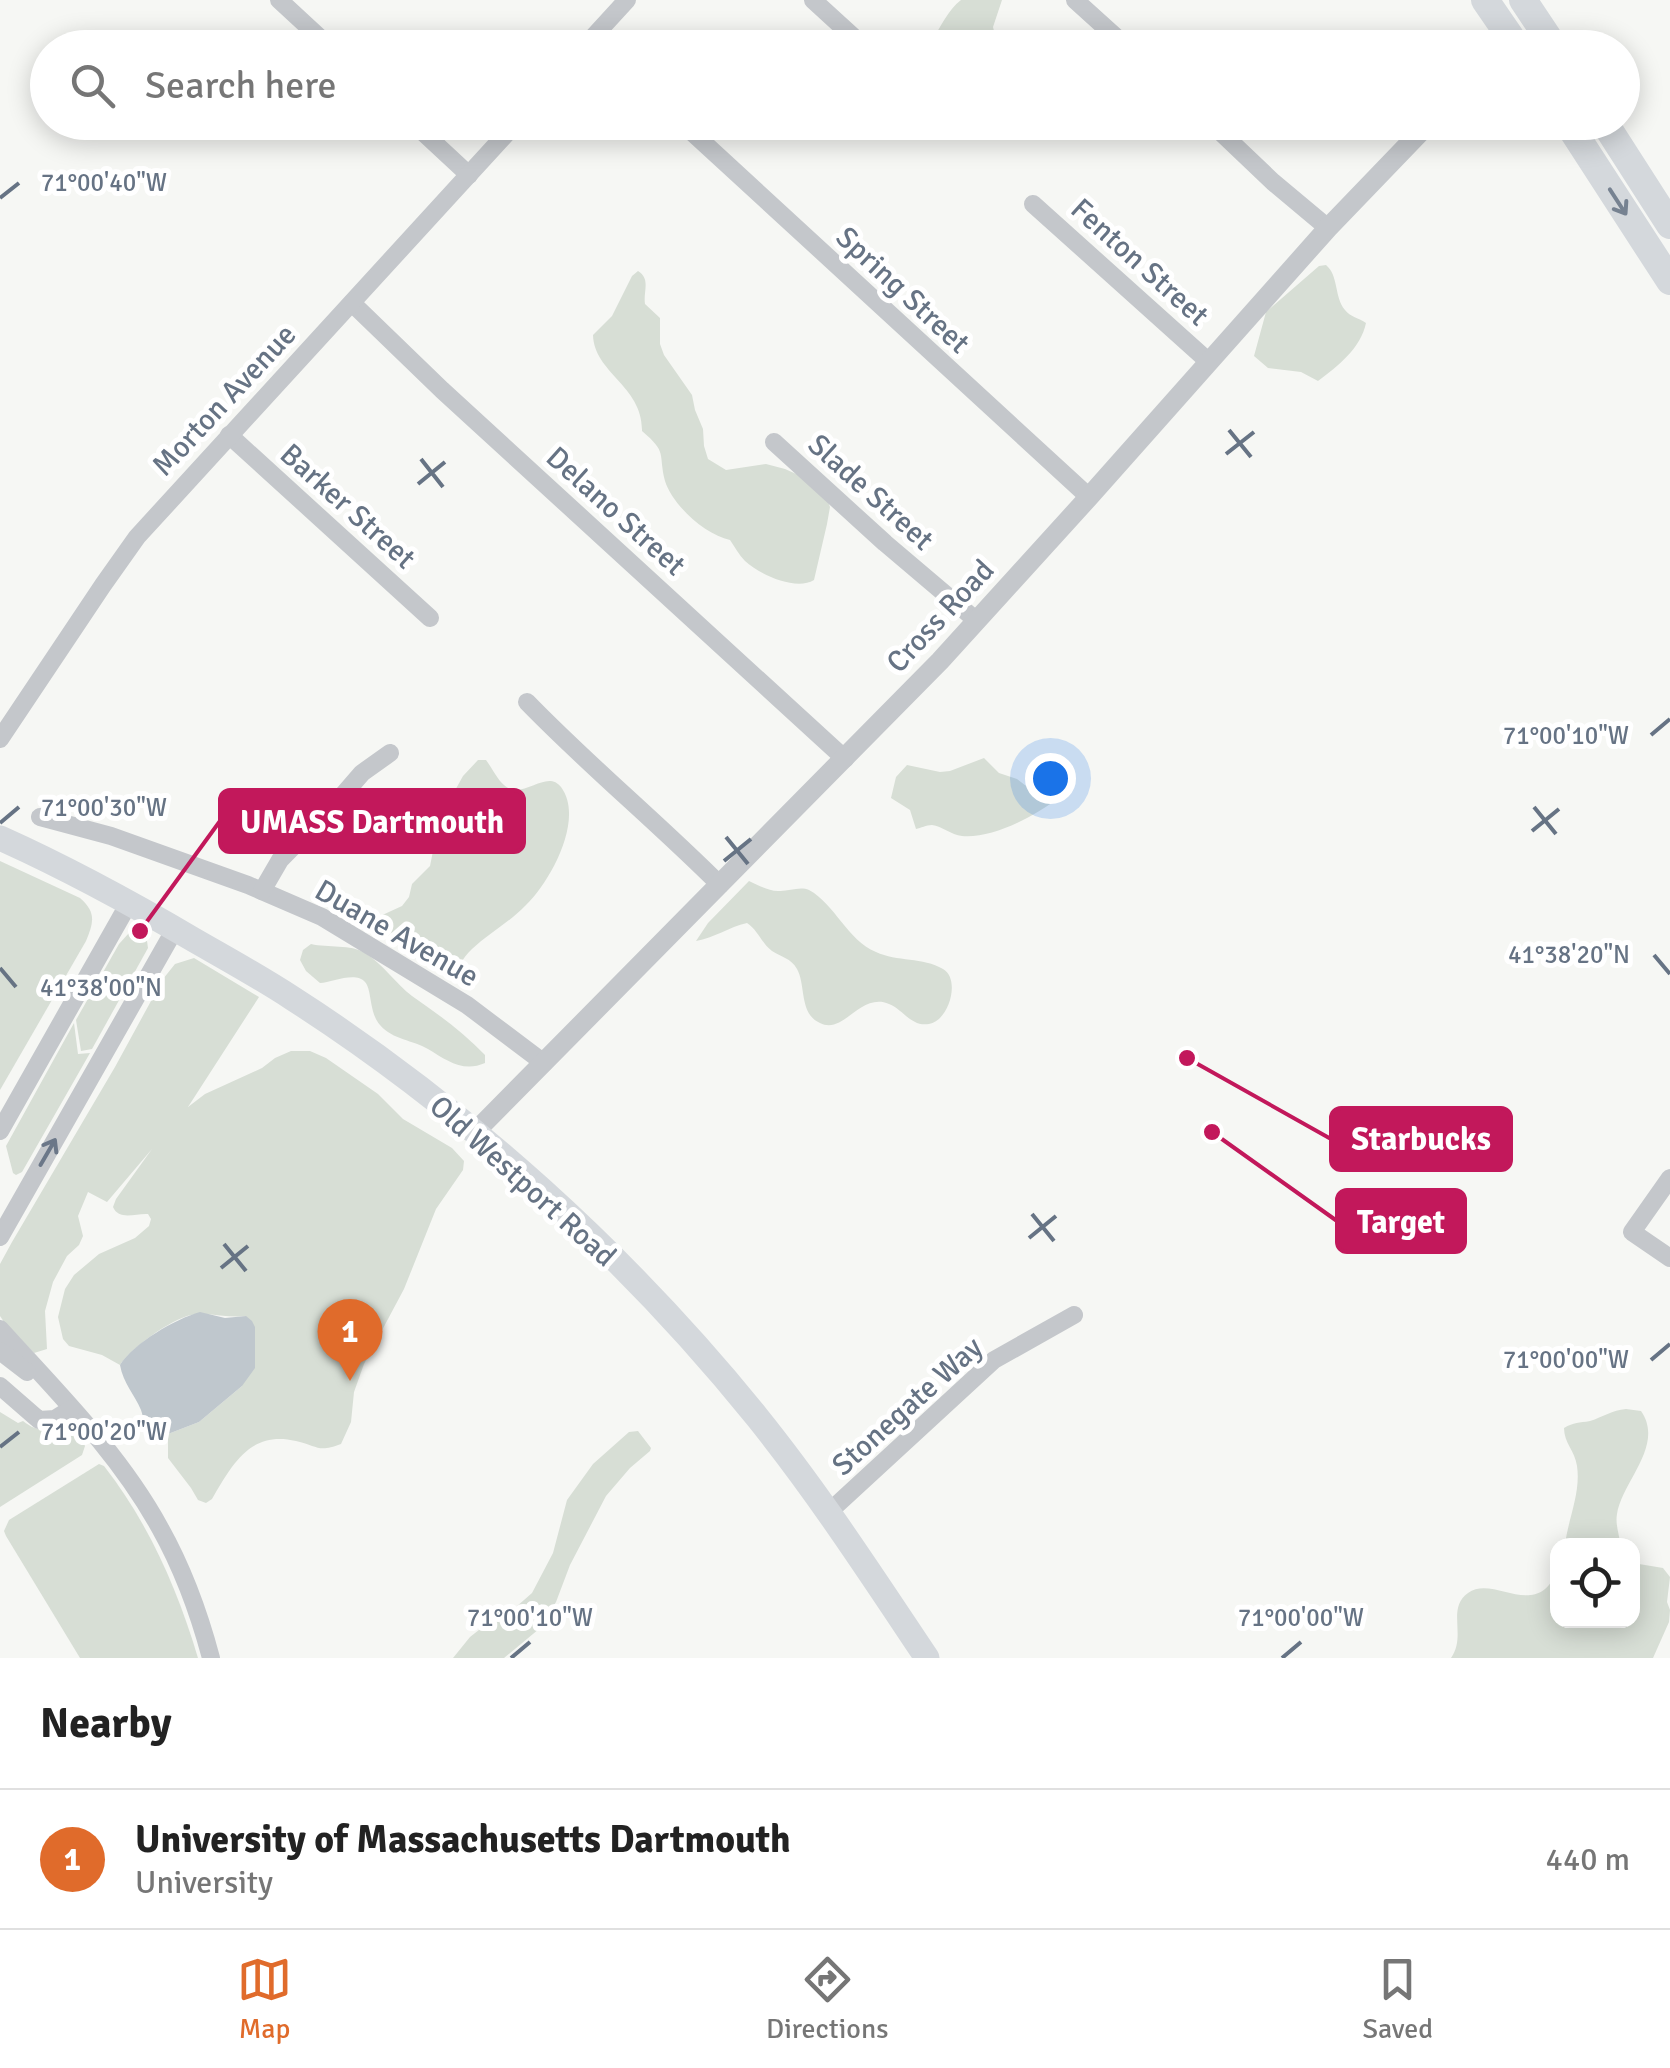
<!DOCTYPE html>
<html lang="en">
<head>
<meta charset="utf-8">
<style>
  body { margin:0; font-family:Signika,sans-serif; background:#f2f2f2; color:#222 }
  .controls { position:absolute; right:30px; bottom:30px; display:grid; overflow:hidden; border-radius:20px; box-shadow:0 5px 25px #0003 }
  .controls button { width:90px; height:90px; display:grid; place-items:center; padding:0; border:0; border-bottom:2px solid #e0e0e0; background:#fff; color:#222; font:50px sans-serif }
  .you { position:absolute; left:1050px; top:778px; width:35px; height:35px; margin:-25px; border:8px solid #fff; border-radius:50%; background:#1a73e8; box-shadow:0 0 0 15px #1a73e833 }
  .badge { display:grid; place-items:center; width:65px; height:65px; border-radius:50%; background:#e06b2b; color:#fff; font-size:32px; font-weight:700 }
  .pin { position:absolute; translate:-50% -82px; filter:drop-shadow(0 2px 5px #0008) }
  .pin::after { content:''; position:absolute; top:52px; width:35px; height:30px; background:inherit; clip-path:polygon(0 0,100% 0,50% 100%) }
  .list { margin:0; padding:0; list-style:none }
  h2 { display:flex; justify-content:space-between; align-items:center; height:130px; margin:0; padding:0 40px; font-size:42px }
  h2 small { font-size:32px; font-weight:400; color:#767676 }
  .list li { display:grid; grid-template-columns:65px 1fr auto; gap:30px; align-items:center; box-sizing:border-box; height:140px; padding:0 40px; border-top:2px solid #e0e0e0 }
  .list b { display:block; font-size:38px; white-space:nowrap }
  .list p { margin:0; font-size:32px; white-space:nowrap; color:#767676 }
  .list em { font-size:32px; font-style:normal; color:#767676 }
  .icon { flex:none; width:55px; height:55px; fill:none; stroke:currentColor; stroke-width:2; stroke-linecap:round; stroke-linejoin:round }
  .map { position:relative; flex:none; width:1670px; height:1658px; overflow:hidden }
  .search { position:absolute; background:#fff; box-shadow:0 5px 25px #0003; left:30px; right:30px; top:30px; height:110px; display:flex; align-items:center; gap:25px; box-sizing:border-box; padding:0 35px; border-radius:55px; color:#767676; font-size:38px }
  .sheet { height:270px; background:#fff }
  nav { display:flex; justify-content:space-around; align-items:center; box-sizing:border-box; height:140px; border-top:2px solid #e0e0e0; background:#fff; font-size:28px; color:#767676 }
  nav a { display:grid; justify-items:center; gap:5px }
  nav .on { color:#e06b2b }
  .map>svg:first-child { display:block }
  .green { fill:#d7ded5 }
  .water { fill:#bfc7cd }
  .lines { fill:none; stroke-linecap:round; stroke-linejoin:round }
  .minor { stroke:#c4c7cb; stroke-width:18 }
  .tertiary { stroke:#c4c7cb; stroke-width:20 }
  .secondary { stroke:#d4d8dc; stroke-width:25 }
  .primary { stroke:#d4d8dc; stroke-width:28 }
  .oneway { stroke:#768291 }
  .oneway2 { stroke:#6b7788 }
  .ticks { fill:none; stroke:#667384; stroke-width:4 }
  .labels { text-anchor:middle; stroke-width:10; stroke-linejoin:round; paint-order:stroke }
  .street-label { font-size:30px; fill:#667384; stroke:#fff }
  .ticks-label { font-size:25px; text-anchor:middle; fill:#667384; stroke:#fff; stroke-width:10; stroke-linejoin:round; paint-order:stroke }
  .leader { fill:none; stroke:#c2185b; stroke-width:4 }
  .callout-dot { fill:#c2185b; stroke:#fff; stroke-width:4 }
  .callout { fill:#c2185b; stroke:#c2185b; stroke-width:4 }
  .callout-label { font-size:32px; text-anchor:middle; font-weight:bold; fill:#fff }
</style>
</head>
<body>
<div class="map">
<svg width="1670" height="1658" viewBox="0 0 1670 1658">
  <rect width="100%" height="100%" fill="#f6f7f4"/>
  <g class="green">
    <path d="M961 0H1002L993 27 998 47H933L931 42C940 28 948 10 961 0Z"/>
    <path d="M1326 265C1339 276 1334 297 1345 310 1350 317 1359 318 1366 323 1361 348 1338 366 1318 381L1301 372 1268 368 1254 356 1266 312 1319 266Z"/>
    <path d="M638 271C651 279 643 291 645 304L660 318V344L664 355 692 395 695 410 703 429 704 446 708 459 726 470 766 464 785 469 803 477 827 499 830 507 827 524 814 580C796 591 760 575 745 561 739 555 735 547 730 540 706 535 673 506 665 481 658 453 668 453 642 431 643 386 594 373 593 335L612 316 632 276Z"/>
    <path d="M984 758 999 773 1017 779 1030 789 1041 787 1056 790 1058 798C1036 816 991 839 962 836 951 835 942 826 932 825 926 825 921 828 916 829L910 810 891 798 896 777 907 765 940 772 950 771Z"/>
    <path d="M478 760H486C492 768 497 779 504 785 522 802 546 768 561 787 585 819 550 882 526 905 510 922 489 933 472 949 462 958 459 969 447 977 437 971 425 966 416 959 403 950 398 934 384 928L378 917 402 906 409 897 412 884 430 866 435 841 444 827 453 794 463 776Z"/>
    <path d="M0 861 80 898C96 912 94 922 86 941L0 1090Z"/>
    <path d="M749 881C758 885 768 891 778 891 788 892 799 886 809 890 835 904 847 940 876 952 897 962 923 957 943 969 961 979 949 1021 929 1024 911 1027 904 1010 889 1004 860 992 844 1035 820 1023 799 1014 806 985 797 969 791 958 781 957 772 951 762 944 758 930 747 923 729 927 714 938 696 941L708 923Z"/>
    <path d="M139 930 146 934 148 948 92 1049 81 1051 76 1020 119 944 129 933Z"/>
    <path d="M311 944C328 948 351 944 365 953 383 964 396 984 412 996 438 1014 463 1032 485 1055V1063C463 1073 446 1060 428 1049 413 1040 393 1040 380 1025 369 1013 372 989 365 982 356 971 332 982 320 983L306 971 300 960 303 950Z"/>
    <path d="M194 958 259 997 188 1107 205 1094 262 1068 275 1058 291 1051H310L326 1058 378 1094 403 1119 452 1148 464 1161 463 1170 436 1209 404 1289 364 1364 354 1392 351 1422 341 1444C318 1453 318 1446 296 1441 250 1430 232 1465 212 1499L206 1503 198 1500 191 1488 168 1458V1434L199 1422 242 1386 246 1316C227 1318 210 1312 191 1315 171 1319 130 1349 120 1365L102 1355 69 1346 63 1339 58 1317 65 1289 74 1275 99 1254 135 1238 149 1226 151 1219 148 1214C136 1213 119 1221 113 1207L116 1199 152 1149 107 1202 88 1192 78 1216 83 1236 79 1245 67 1256 53 1282 45 1311 47 1349 34 1353 4 1322 0 1316V1264L12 1242 115 1067 163 979 175 964Z"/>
    <path d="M74 1023 78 1054 90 1053 22 1172 16 1175 13 1173 6 1146Z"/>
    <path d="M1626 1409 1641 1411C1665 1445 1622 1482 1617 1514 1615 1526 1620 1535 1620 1545H1565C1568 1519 1581 1493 1577 1466 1575 1451 1564 1443 1564 1428 1574 1422 1579 1423 1590 1421 1603 1417 1612 1410 1626 1409Z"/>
    <path d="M0 1412 18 1423 23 1421C39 1434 51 1430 69 1425L80 1435 85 1446 82 1455 0 1507Z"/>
    <path d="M638 1431 651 1448 650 1451 630 1468 606 1496 570 1565 556 1602 539 1629 504 1658H453L470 1637 498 1615 516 1607 532 1593 553 1553 567 1500 593 1464 629 1432Z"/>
    <path d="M99 1464 104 1466C149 1524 177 1588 198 1658H80L6 1536 4 1531 9 1520Z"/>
    <path d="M1633 1563 1663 1568 1670 1577 1667 1602 1670 1610 1669 1622 1653 1658H1451C1467 1635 1446 1609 1468 1593 1494 1574 1536 1622 1557 1571L1558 1620H1632Z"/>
  </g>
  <path class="water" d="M200 1312 225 1318 246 1316 252 1321 255 1327V1368L242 1386 199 1422 168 1434H149C144 1426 144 1419 141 1410 135 1395 123 1383 120 1365 134 1343 175 1319 200 1312Z"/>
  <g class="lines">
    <g class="minor">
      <path d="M279 0 331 48"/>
      <path d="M813 0 860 43"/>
      <path d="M1075 0 1128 48"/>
      <path d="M583 48 627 0"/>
      <path d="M412 122 469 175"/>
      <path d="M681 122 1089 497"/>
      <path d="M1210 122 1273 182 1328 228"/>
      <path d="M1033 204 1209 362"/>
      <path d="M352 303 442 390 845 759"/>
      <path d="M229 435 430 618"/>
      <path d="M774 442 885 543 977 621"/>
      <path d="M527 702C589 766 657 822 720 885"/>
      <path d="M0 739 103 585 137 537 517 122"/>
      <path d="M40 817 111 836 248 885 322 917 467 1005 544 1063"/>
      <path d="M262 891 280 860 336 803 362 773 390 753"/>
      <path d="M0 1131 129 903"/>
      <path d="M1670 1178 1632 1232 1670 1258"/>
      <path d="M0 1237 175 929"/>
      <path d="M0 1329C57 1392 119 1453 160 1528 183 1569 199 1613 211 1658"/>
      <path d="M0 1351 27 1372"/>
      <path d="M0 1386 39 1420 55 1419 71 1409"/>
      <path d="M830 1511 994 1360 1074 1315"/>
    </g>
    <path class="tertiary" d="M474 1133 940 661 1089 497 1328 228 1430 122"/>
    <path class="secondary" d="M0 838C67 868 131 903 194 940 227 959 260 977 292 998 465 1109 628 1257 757 1417 819 1494 872 1576 927 1658"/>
    <g class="primary">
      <path d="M1485 0 1518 48"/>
      <path d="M1523 0 1555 48"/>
      <path d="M1567 122 1670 281"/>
      <path d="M1604 122 1670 225"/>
    </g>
  </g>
  <defs><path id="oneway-shaft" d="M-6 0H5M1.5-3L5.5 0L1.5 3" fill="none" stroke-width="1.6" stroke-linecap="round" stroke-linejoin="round" transform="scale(2.5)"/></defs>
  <use class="oneway" href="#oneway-shaft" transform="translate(1618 202) rotate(57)"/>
  <use class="oneway2" href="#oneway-shaft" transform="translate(48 1152) rotate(-60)"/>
  <path class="ticks" d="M0 198 19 183M1229 430 1251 457M1226 454 1254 432M421 459 443 487M418 484 445 462M1651 735 1670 719M1534 807 1556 834M0 823 19 807M1532 831 1559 809M726 837 748 864M724 861 751 839M1654 955 1670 974M0 968 16 987M1032 1214 1054 1241M1029 1238 1056 1216M224 1244 246 1271M221 1268 248 1246M1651 1360 1670 1344M0 1447 19 1432M511 1658 530 1642M1282 1658 1301 1642"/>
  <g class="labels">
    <g class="street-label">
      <text transform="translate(1140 262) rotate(42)" y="10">Fenton Street</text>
      <text transform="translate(903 290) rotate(43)" y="10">Spring Street</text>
      <text transform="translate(224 400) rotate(-47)" y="10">Morton Avenue</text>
      <text transform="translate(871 492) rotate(42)" y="10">Slade Street</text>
      <text transform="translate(348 506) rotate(42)" y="10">Barker Street</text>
      <text transform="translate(616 511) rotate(42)" y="10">Delano Street</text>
      <text transform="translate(940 616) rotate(-47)" y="10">Cross Road</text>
      <text transform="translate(397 933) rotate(30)" y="10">Duane Avenue</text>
      <text transform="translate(523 1181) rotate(42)" y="10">Old Westport Road</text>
      <text transform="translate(907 1406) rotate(-42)" y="10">Stonegate Way</text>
    </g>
  </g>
  <g class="ticks-label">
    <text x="104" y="191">71°00'40"W</text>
    <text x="1566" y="744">71°00'10"W</text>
    <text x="104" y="816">71°00'30"W</text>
    <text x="1569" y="963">41°38'20"N</text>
    <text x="101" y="996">41°38'00"N</text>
    <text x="1566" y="1368">71°00'00"W</text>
    <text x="104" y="1440">71°00'20"W</text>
    <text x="530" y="1626">71°00'10"W</text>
    <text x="1301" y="1626">71°00'00"W</text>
  </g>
  <path class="leader" d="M140 931L220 821M1187 1058L1331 1139M1212 1132L1337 1221"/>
  <g class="callout-dot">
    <circle cx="140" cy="931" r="10"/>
    <circle cx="1187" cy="1058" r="10"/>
    <circle cx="1212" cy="1132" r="10"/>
  </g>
  <g class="callout">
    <rect x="220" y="790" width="304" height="62" rx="10"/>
    <rect x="1331" y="1108" width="180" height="62" rx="10"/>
    <rect x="1337" y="1190" width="128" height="62" rx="10"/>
  </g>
  <g class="callout-label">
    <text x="372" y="833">UMASS Dartmouth</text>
    <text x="1421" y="1150">Starbucks</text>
    <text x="1401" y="1233">Target</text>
  </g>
</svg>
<div class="controls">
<button><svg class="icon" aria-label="locate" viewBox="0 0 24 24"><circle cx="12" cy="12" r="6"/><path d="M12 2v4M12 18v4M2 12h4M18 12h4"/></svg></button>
</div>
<div class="you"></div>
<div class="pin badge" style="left:350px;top:1381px">1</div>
<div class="search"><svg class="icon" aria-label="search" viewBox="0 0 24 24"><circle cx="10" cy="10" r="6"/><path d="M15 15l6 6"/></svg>Search here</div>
</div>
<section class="sheet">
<h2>Nearby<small></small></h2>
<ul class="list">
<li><span class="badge">1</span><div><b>University of Massachusetts Dartmouth</b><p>University</p></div><em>440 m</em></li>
</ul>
</section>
<nav>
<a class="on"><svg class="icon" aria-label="map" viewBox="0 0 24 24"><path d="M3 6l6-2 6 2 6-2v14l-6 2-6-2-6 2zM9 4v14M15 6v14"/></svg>Map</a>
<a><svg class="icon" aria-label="directions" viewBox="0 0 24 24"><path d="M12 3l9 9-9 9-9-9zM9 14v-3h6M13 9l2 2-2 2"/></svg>Directions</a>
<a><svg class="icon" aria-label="saved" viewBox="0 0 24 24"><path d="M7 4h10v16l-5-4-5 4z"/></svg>Saved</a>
</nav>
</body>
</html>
